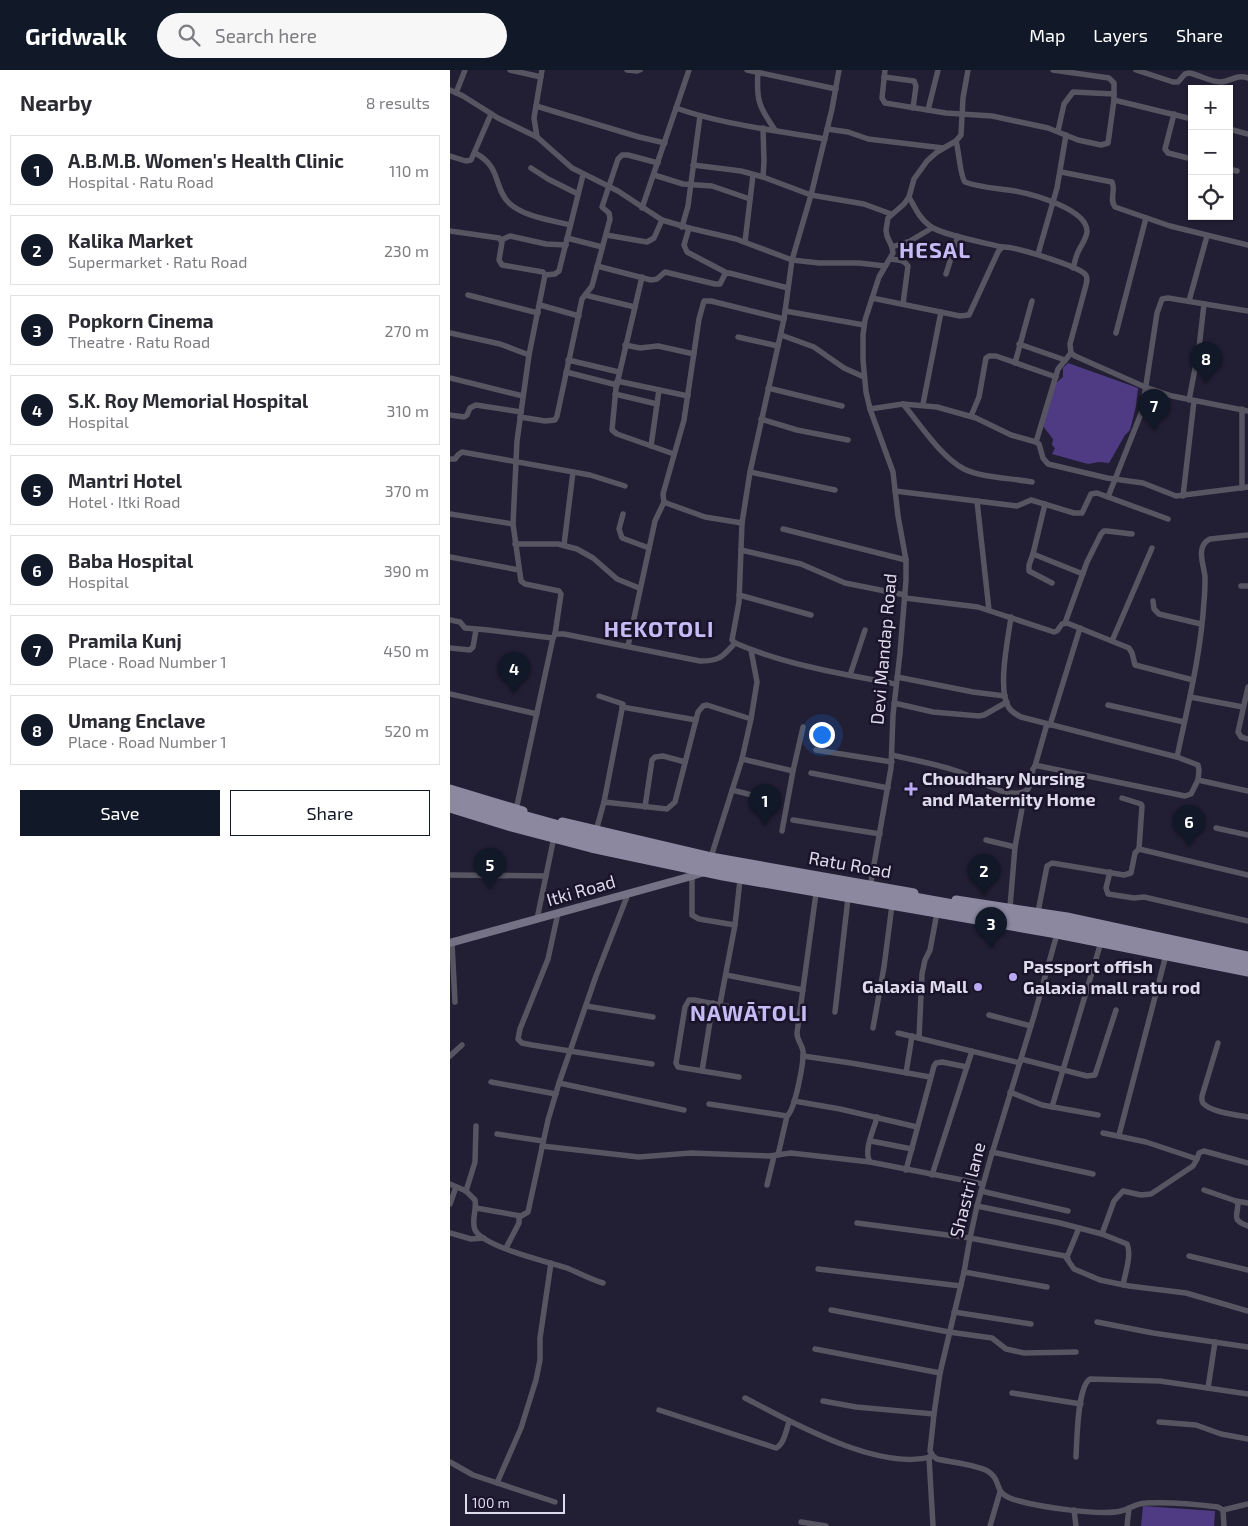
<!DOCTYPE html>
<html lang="en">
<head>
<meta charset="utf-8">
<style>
  body { margin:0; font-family:"Exo 2",sans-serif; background:#f7f7f7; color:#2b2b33 }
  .controls { position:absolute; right:15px; top:15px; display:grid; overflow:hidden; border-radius:0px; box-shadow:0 1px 4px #0004 }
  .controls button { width:45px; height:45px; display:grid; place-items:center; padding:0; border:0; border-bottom:1px solid #e1e1e2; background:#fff; color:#2b2b33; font:25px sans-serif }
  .scale { position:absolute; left:15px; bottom:12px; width:100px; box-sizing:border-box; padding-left:5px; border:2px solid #dedbeb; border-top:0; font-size:14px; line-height:18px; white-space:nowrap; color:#dedbeb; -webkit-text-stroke:4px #19142a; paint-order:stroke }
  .you { position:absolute; left:371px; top:664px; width:18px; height:18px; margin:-12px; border:4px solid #fff; border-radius:50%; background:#1a73e8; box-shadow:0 0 0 8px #1a73e833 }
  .badge { display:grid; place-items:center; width:32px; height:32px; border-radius:50%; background:#111827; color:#fff; font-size:16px; font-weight:700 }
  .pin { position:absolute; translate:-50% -41px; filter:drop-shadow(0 1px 2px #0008) }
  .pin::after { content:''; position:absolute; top:26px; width:18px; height:15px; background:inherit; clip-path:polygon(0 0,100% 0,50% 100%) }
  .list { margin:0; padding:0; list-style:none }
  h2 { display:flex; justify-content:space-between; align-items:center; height:65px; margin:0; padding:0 20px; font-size:21px }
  h2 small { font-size:16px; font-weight:400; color:#7c7c81 }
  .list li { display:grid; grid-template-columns:32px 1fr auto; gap:15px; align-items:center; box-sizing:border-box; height:70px; margin:0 10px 10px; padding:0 10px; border:1px solid #e1e1e2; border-radius:0px }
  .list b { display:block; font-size:19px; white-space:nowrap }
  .list p { margin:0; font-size:16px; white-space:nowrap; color:#7c7c81 }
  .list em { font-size:16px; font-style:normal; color:#7c7c81 }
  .actions { display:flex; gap:10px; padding:15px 20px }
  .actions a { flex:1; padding:11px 0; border:1px solid #111827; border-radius:0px; text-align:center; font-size:18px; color:#111827 }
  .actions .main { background:#111827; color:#fff }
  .icon { flex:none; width:28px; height:28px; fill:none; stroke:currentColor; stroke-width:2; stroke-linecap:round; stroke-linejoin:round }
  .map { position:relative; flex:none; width:798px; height:1456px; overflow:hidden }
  header { display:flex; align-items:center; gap:30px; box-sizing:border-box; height:70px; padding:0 25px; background:#111827; color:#fff }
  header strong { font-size:24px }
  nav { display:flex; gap:28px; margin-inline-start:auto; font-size:18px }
  .search { width:350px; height:45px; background:#f7f7f7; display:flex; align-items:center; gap:12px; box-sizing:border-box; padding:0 18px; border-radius:28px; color:#7c7c81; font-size:19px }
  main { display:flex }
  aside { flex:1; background:#fff }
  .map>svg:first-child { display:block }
  .water { fill:#4f3b84 }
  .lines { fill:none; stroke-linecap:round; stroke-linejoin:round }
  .street { stroke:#575561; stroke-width:5.5 }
  .secondary { stroke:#757285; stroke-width:8 }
  .primary { stroke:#8c88a0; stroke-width:9 }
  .primary-bridge { stroke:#8c88a0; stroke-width:9 }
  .poi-dot { fill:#baaaf6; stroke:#19142a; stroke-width:2 }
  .labels { text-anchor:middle; stroke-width:5; stroke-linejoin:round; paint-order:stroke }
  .street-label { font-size:18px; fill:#dedbeb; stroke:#19142a }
  .poi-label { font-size:18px; font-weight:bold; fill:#dedbeb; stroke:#19142a; text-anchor:start }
  .district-label { font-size:22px; font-weight:bold; letter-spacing:1px; fill:#c6bbf4; stroke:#19142a }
</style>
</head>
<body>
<header>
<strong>Gridwalk</strong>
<div class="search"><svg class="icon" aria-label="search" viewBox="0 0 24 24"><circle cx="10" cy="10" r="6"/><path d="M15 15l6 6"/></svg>Search here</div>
<nav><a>Map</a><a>Layers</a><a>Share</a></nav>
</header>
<main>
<aside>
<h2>Nearby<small>8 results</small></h2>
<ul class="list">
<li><span class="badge">1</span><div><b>A.B.M.B. Women's Health Clinic</b><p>Hospital · Ratu Road</p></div><em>110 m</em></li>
<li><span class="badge">2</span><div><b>Kalika Market</b><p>Supermarket · Ratu Road</p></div><em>230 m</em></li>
<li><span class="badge">3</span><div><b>Popkorn Cinema</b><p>Theatre · Ratu Road</p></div><em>270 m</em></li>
<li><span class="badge">4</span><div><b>S.K. Roy Memorial Hospital</b><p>Hospital</p></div><em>310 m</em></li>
<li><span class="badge">5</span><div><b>Mantri Hotel</b><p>Hotel · Itki Road</p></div><em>370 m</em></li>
<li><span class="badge">6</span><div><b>Baba Hospital</b><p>Hospital</p></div><em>390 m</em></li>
<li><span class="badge">7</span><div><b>Pramila Kunj</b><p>Place · Road Number 1</p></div><em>450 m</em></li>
<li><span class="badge">8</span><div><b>Umang Enclave</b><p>Place · Road Number 1</p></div><em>520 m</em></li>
</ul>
<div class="actions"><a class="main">Save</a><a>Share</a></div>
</aside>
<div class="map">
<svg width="798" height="1456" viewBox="0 0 798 1456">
  <rect width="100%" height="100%" fill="#221e34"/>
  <g class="water">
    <path d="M618 293 688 318 686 336 680 360 675 365 659 393 649 392 638 394 602 384 605 378 602 375 603 369 593 356 606 313 613 307V298Z"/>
    <path d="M693 1436 765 1441 764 1456H691Z"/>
  </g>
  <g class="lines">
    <g class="street">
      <path d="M60 0 91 7"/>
      <path d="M177 0 187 1 190 0"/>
      <path d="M297 0 386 19"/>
      <path d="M389 0 382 39 361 125 342 190 334 249 300 402 292 453 289 532 282 570 285 573C336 595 392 604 446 614"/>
      <path d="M435 0 432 28 435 33 496 43 542 46 598 58 628 70 651 75 658 73 664 30V13L659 8 603 0"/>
      <path d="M686 0 723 12H728L735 4 739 3C750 5 760 12 771 12 781 11 787 4 798 8"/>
      <path d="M308 2C306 30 309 37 325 60"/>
      <path d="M434 7 464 11 466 16 463 38"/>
      <path d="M0 20 13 26 48 48 87 67 122 98 168 121 212 150 239 158 286 169 342 190 369 193H409L435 196"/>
      <path d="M6 23 15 0"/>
      <path d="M664 30 742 49"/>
      <path d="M86 36 189 67 215 73"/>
      <path d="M226 38C274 55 325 60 375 69"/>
      <path d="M478 40 488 0"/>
      <path d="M724 44 715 79 718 83 742 89"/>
      <path d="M377 59 398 62 418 69 493 78"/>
      <path d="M779 59 798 64"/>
      <path d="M608 61 614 34 623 22 664 24"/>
      <path d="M87 67 84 48 92 0"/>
      <path d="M506 71C509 81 510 106 515 112 531 118 548 118 565 121 582 124 638 139 637 162 636 169 632 174 629 180 626 185 625 192 623 198"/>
      <path d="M25 83C52 97 43 117 59 133 74 147 101 150 120 155"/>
      <path d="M0 86 16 91 21 90 41 44"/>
      <path d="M243 95 291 101 313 107 361 125 414 134 441 144"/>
      <path d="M81 98 98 109 128 124"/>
      <path d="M779 99 787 101"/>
      <path d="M611 102 662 112C666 120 659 130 665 137L720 156 798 175"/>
      <path d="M204 105 233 114 262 116 300 129"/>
      <path d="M313 107 314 91 313 58"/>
      <path d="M459 127C465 138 470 149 480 156 491 165 536 173 552 177"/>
      <path d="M192 138 239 0"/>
      <path d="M232 157 238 136 250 46"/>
      <path d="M239 158 234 175 237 182 277 203"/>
      <path d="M0 161 49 168 52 172 49 190 52 195 93 202 95 205 79 285 67 371 63 454 71 511 75 514 109 521 111 524 105 564"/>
      <path d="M156 165 197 172 204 168 212 150"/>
      <path d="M117 168 152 177"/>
      <path d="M51 170 60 166 96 174 116 175"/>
      <path d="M295 172 303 105"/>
      <path d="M442 177 460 171 482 158"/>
      <path d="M588 184 607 118 616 65"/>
      <path d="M440 189C448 190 453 189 458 196L453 234"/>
      <path d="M147 196 201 210 207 209 215 202 265 214H270L275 204 279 203 338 218"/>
      <path d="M496 204 508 166"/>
      <path d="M95 205 105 204 109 201 133 105"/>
      <path d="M192 207 166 318 162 360 167 364 224 384"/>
      <path d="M18 225 88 243"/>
      <path d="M135 225 185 237"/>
      <path d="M422 228 510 246 519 245 548 182 552 177C564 176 627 196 635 204 638 207 637 211 636 215L620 274 621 283 625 286 695 317 722 326 798 341"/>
      <path d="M739 231 757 166"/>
      <path d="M90 235 129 246"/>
      <path d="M335 241 414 255"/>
      <path d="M0 263 50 274 79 285"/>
      <path d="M666 263 696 148"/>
      <path d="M331 265 364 277 394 298 414 307"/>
      <path d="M288 267 328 276"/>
      <path d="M569 274 615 290"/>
      <path d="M175 275 190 278 208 276 244 284"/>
      <path d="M118 290 169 302"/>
      <path d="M565 293 582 231"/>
      <path d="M116 302 167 315"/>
      <path d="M0 308 73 326"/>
      <path d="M167 311 238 326"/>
      <path d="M318 318 392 336"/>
      <path d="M165 324 207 334"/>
      <path d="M739 330 749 278 754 234"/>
      <path d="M453 334C470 354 490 386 514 399 532 408 562 408 582 412"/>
      <path d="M473 334 491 242"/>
      <path d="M420 339 453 334 487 337 526 348 561 365 586 372 589 374 593 388 598 394 657 408 693 413 726 426 798 417"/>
      <path d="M792 339V418"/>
      <path d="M0 345 14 347 17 345 20 338 26 335 71 342"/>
      <path d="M521 346 529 327 536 288 539 286H546L606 307"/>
      <path d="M70 347 95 351 105 350 107 346 132 229 142 216 160 149 159 143 152 137 168 89 172 85H178L208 93"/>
      <path d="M311 349 347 360 398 370"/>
      <path d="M586 372 608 299 621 283"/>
      <path d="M201 376 209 320"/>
      <path d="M0 389H5L8 385 12 382 140 405 175 416"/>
      <path d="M300 402 385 420"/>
      <path d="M445 421 567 436 581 430 624 443H632L641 424 647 423 658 427 692 341 707 243 712 229 718 228 798 241"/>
      <path d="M733 426 744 331"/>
      <path d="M658 427 718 449"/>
      <path d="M527 431 539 540"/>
      <path d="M595 434 583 484 633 504"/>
      <path d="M0 444 63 454"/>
      <path d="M173 444 169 459 172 468 199 478"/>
      <path d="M292 453 255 447 219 434 214 432 213 424 234 350 249 249 254 231H261L334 249"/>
      <path d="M333 459 456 490"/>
      <path d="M65 474H108L127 479 143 488 167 509 189 518"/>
      <path d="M114 475 123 402"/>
      <path d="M291 480 351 494 395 513 455 525"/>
      <path d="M583 484 579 495V501L602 513"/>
      <path d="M0 487 69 500"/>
      <path d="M791 516H798"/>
      <path d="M289 525 361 545"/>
      <path d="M455 528 528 537 604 562 607 561 612 554 617 553 679 578 682 583 685 595 743 610"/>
      <path d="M703 531 704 539 709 544 751 554"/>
      <path d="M561 547C558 569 547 620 559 638 562 642 567 645 571 647L727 687 748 695 749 700 748 710 798 721"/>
      <path d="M0 550 10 552 15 558 38 560 103 568"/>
      <path d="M615 553 637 492 651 464 654 461H657L682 464"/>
      <path d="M662 571 702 478"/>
      <path d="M178 576 205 451 214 432"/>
      <path d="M0 578 20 580 23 577 26 560"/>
      <path d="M400 605 415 560"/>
      <path d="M447 607 523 622 555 626"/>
      <path d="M798 617 788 662 791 667 798 669"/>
      <path d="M0 624 87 644"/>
      <path d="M149 626 173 634 154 732"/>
      <path d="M740 627 793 637"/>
      <path d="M444 633 483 642 529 646 534 645 557 632"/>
      <path d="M658 635 734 652"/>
      <path d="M172 637 246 650"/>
      <path d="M600 655 630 558"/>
      <path d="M366 680 442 692"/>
      <path d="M442 685C464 690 486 694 507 701 526 707 553 729 573 722 582 720 581 707 583 699L585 696H589L735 726 741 724 748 710"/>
      <path d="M727 687C738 635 751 583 754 531 755 523 755 515 755 507 754 495 745 476 760 469L798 465"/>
      <path d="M292 689 343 701 332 761"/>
      <path d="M585 696 597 654"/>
      <path d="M343 701 353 657"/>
      <path d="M361 703 438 718"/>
      <path d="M282 720 318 729"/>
      <path d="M672 728 691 734 692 736 689 779"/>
      <path d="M195 737 202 690 205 687 213 686 235 692"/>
      <path d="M66 740 103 568 105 564H114L250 591C270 591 272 587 285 573"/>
      <path d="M343 750 430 764"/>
      <path d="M766 758 798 765"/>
      <path d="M146 761 154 732 217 739 225 732 248 642 253 636 257 635 301 649"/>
      <path d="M536 770 565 777 560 837"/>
      <path d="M565 777 575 722"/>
      <path d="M261 787 292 689 301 649 307 612 301 580"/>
      <path d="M660 802 656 818 658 824 684 828 694 827 798 851"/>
      <path d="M0 805 96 806"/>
      <path d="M242 806V845L249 849 285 855"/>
      <path d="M420 817 441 698 443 645 450 583 456 510V490L448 446 443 402 420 339 416 322 413 290V265L415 250 429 207 443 183 442 177 437 166 436 160 438 148 454 134 459 127 464 109 477 91 487 82 506 71 511 65 513 28 518 0"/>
      <path d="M588 842 597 796 602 793 674 805 681 803 685 783 689 779 798 805"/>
      <path d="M108 843 98 889 70 959 68 969 72 973 82 975 202 994"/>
      <path d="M87 849 104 767"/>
      <path d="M607 864 584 946 540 1090 527 1136 520 1168 514 1202 490 1303 484 1344 480 1381 483 1386 487 1389C499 1392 530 1395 539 1402 554 1412 540 1424 569 1431 591 1437 650 1446 671 1441 680 1439 686 1433 696 1433 720 1432 744 1434 768 1437L773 1440 774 1456"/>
      <path d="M2 873 5 932"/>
      <path d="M276 905 353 920"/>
      <path d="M270 934 285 855 290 810"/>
      <path d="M136 936 203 947"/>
      <path d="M385 942 398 828"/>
      <path d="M539 945 581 956"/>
      <path d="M423 958 434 897 442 835"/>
      <path d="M448 963 570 993"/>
      <path d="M469 968 472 904 475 890 480 880 487 843"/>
      <path d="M768 973 752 1026C752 1029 751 1032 754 1034 761 1042 787 1045 798 1047"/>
      <path d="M0 986 12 975"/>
      <path d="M353 986 401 993 480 1007"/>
      <path d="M571 989 637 1006 645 1005 666 940"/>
      <path d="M252 1001 263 933"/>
      <path d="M456 1003 462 966"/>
      <path d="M289 1007 228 997 226 993 235 937 239 930H244L308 942"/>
      <path d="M41 1012 106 1024"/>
      <path d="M109 1013 234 1040"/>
      <path d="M560 1022 592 1035 648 1045"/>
      <path d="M344 1031 390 1039 467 1057"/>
      <path d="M259 1034 337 1046C345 1040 354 992 353 981 352 974 347 971 347 963L366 823"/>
      <path d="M602 1037 651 872"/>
      <path d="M427 1047C424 1060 413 1080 420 1092L533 1114"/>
      <path d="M653 1063 696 1072 747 1089 749 1083 754 1081 798 1093"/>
      <path d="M47 1064 93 1071"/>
      <path d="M669 1065 716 885"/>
      <path d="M421 1071 462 1079"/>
      <path d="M92 1076 189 1087 241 1083 319 1086 341 1083 420 1092"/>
      <path d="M542 1082 643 1104"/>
      <path d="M328 1085 337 1046"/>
      <path d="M456 1100 484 996 486 993 492 992 517 997"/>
      <path d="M482 1105 522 981"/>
      <path d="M0 1114 16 1121 25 1130C27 1139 21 1151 25 1160 34 1177 98 1192 117 1198 129 1203 140 1209 153 1213"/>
      <path d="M317 1115 324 1086"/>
      <path d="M754 1120 786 1131 788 1134C787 1148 782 1150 798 1156"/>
      <path d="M16 1121 25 1092 26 1056"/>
      <path d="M531 1121 618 1141"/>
      <path d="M786 1131 798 1133"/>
      <path d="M0 1134 6 1117"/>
      <path d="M527 1136 610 1153 652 1164 677 1174C682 1184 675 1204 673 1215"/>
      <path d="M26 1138 71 1146 78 1142 98 1050 109 1013 146 906 178 824"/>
      <path d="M407 1153 520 1168 615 1186 624 1199 650 1210 679 1216 736 1223 798 1241"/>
      <path d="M0 1163 21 1169 34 1168"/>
      <path d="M652 1164 664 1131 673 1121 691 1125 701 1124 743 1096 747 1089"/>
      <path d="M56 1178 69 1153V1147L71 1146"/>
      <path d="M739 1186 798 1200"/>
      <path d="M618 1189 617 1187 629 1158"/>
      <path d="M368 1199 511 1216"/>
      <path d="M514 1202 597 1217"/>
      <path d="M381 1240 499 1262 542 1268 556 1279 574 1283 626 1282"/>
      <path d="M504 1242 581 1254"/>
      <path d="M647 1252 703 1263 798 1277"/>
      <path d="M365 1279 490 1303"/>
      <path d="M758 1318 765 1272"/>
      <path d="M562 1323 631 1334"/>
      <path d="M295 1328C341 1352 431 1403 483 1386"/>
      <path d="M373 1331 406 1337 484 1344"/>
      <path d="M209 1340 326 1378C334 1374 336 1361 339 1352"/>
      <path d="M709 1352 746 1355 771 1364 798 1369"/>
      <path d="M479 1387 483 1456"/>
      <path d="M626 1387C627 1371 627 1317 640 1309L710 1311 798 1324"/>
      <path d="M0 1392 23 1405 105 1432"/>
      <path d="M47 1413 71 1358 86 1310 90 1290V1268L101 1193"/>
      <path d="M624 1440 626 1456"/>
      <path d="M773 1440 798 1434"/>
      <path d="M351 1452 376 1456"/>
      <path d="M540 1456 550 1422"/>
      <path d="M677 1456 679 1438"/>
    </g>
    <path class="secondary" d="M0 873 242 806 254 802 255 800"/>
    <g class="primary">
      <path d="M0 719 73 741"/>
      <path d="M0 738 61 757 141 778 273 806 607 864 798 902"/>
      <path d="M112 752 261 787 464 823"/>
      <path d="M506 830 617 847 798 886"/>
    </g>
    <g class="primary-bridge">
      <path d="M0 725 174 773 271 794 453 825 693 868 798 891"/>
      <path d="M0 732 112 763 270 801 452 831 692 874 798 897"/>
    </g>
  </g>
  <g class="poi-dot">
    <path d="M458.5 711.5h5v5h5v5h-5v5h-5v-5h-5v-5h5z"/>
    <circle cx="563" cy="907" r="5"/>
    <circle cx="528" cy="917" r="5"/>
  </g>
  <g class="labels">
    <g class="street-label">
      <text transform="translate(434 579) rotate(-85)" y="6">Devi Mandap Road</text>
      <text transform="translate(400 795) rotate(10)" y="6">Ratu Road</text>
      <text transform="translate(131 821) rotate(-16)" y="6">Itki Road</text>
      <text transform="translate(518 1120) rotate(-76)" y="6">Shastri lane</text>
    </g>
    <g class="poi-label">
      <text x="472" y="715">Choudhary Nursing<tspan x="472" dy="21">and Maternity Home</tspan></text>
      <text x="573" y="903">Passport offish<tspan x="573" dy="21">Galaxia mall ratu rod</tspan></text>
      <text x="518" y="923" text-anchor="end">Galaxia Mall</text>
    </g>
    <g class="district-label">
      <text x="485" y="188">HESAL</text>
      <text x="209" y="567">HEKOTOLI</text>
      <text x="299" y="951">NAWĀTOLI</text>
    </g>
  </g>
</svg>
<div class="controls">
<button>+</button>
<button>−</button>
<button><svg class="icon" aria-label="locate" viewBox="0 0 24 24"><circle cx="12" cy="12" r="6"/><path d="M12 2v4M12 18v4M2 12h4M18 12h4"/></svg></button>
</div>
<div class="scale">100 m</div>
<div class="you"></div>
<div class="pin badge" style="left:315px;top:755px">1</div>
<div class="pin badge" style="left:534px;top:825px">2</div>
<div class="pin badge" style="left:541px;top:878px">3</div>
<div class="pin badge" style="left:64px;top:623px">4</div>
<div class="pin badge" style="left:40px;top:819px">5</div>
<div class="pin badge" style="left:739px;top:776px">6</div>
<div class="pin badge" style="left:704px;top:360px">7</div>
<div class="pin badge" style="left:756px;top:313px">8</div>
</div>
</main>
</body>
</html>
